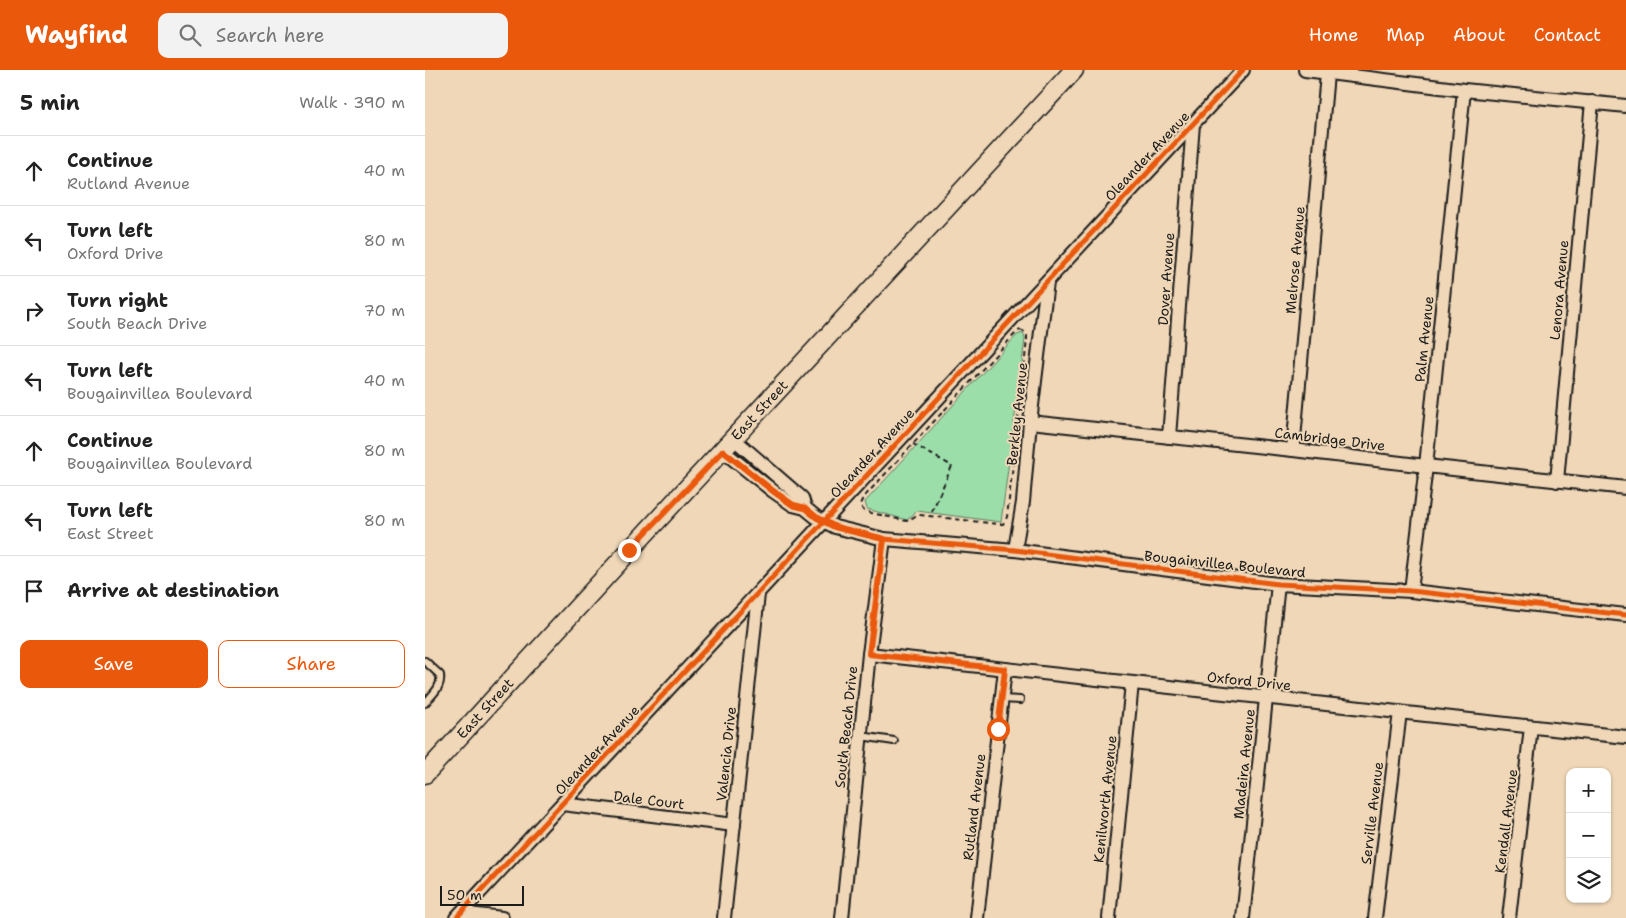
<!DOCTYPE html>
<html lang="en">
<head>
<meta charset="utf-8">
<style>
  body { margin:0; font-family:"Shantell Sans",sans-serif; background:#f2f2f2; color:#222 }
  .controls { position:absolute; right:15px; bottom:15px; display:grid; overflow:hidden; border-radius:10px; box-shadow:0 1px 4px #0004 }
  .controls button { width:45px; height:45px; display:grid; place-items:center; padding:0; border:0; border-bottom:1px solid #e0e0e0; background:#fff; color:#222; font:25px sans-serif }
  .scale { position:absolute; left:15px; bottom:12px; width:84px; box-sizing:border-box; padding-left:5px; border:2px solid #1c1c1c; border-top:0; font-size:14px; line-height:18px; white-space:nowrap; color:#1c1c1c; -webkit-text-stroke:4px #efd7b7; paint-order:stroke }
  .stop { position:absolute; width:15px; height:15px; margin:-11px; border:4px solid #ea580c; border-radius:50%; background:#fff }
  .stop.end { background:#ea580c; border-color:#fff; box-shadow:0 1px 5px #0008 }
  .list { margin:0; padding:0; list-style:none }
  h2 { display:flex; justify-content:space-between; align-items:center; height:65px; margin:0; padding:0 20px; font-size:21px }
  h2 small { font-size:16px; font-weight:400; color:#767676 }
  .list li { display:grid; grid-template-columns:32px 1fr auto; gap:15px; align-items:center; box-sizing:border-box; height:70px; padding:0 20px; border-top:1px solid #e0e0e0 }
  .list b { display:block; font-size:19px; white-space:nowrap }
  .list p { margin:0; font-size:16px; white-space:nowrap; color:#767676 }
  .list em { font-size:16px; font-style:normal; color:#767676 }
  .actions { display:flex; gap:10px; padding:15px 20px }
  .actions a { flex:1; padding:11px 0; border:1px solid #ea580c; border-radius:10px; text-align:center; font-size:18px; color:#ea580c }
  .actions .main { background:#ea580c; color:#fff }
  .icon { flex:none; width:28px; height:28px; fill:none; stroke:currentColor; stroke-width:2; stroke-linecap:round; stroke-linejoin:round }
  .map { position:relative; flex:none; width:1201px; height:848px; overflow:hidden }
  header { display:flex; align-items:center; gap:30px; box-sizing:border-box; height:70px; padding:0 25px; background:#ea580c; color:#fff }
  header strong { font-size:24px }
  nav { display:flex; gap:28px; margin-inline-start:auto; font-size:18px }
  .search { width:350px; height:45px; background:#f2f2f2; display:flex; align-items:center; gap:12px; box-sizing:border-box; padding:0 18px; border-radius:10px; color:#767676; font-size:19px }
  main { display:flex }
  aside { flex:1; background:#fff }
  .map>svg:first-child { display:block }
  .green { fill:#9bdea9; stroke:#5c7d62 }
  .lines { fill:none; stroke-linecap:round; stroke-linejoin:round }
  .service-casing { stroke:#1c1c1c; stroke-width:10 }
  .minor-casing { stroke:#1c1c1c; stroke-width:16 }
  .secondary-casing { stroke:#1c1c1c; stroke-width:21 }
  .path { stroke:#1c1c1c; stroke-width:2; stroke-dasharray:5 4; stroke-linecap:butt }
  .service { stroke:#efd7b7; stroke-width:6 }
  .minor { stroke:#efd7b7; stroke-width:12 }
  .secondary { stroke:#efd7b7; stroke-width:18 }
  .cycleway-casing { stroke:#efd7b7; stroke-width:8 }
  .cycleway { stroke:#e8590c; stroke-width:5 }
  .route { stroke:#ea580c; stroke-width:6 }
  .labels { text-anchor:middle; stroke-width:4; stroke-linejoin:round; paint-order:stroke }
  .street-label { font-size:14px; fill:#1c1c1c; stroke:#efd7b7 }
</style>
</head>
<body>
<header>
<strong>Wayfind</strong>
<div class="search"><svg class="icon" aria-label="search" viewBox="0 0 24 24"><circle cx="10" cy="10" r="6"/><path d="M15 15l6 6"/></svg>Search here</div>
<nav><a>Home</a><a>Map</a><a>About</a><a>Contact</a></nav>
</header>
<main>
<aside>
<h2>5 min<small>Walk · 390 m</small></h2>
<ul class="list">
<li><svg class="icon" aria-label="ahead" viewBox="0 0 24 24"><path d="M12 20V5M6 11l6-6 6 6"/></svg><div><b>Continue</b><p>Rutland Avenue</p></div><em>40 m</em></li>
<li><svg class="icon" aria-label="left" viewBox="0 0 24 24"><path d="M17 20v-9H6M10 6l-5 5 5 5"/></svg><div><b>Turn left</b><p>Oxford Drive</p></div><em>80 m</em></li>
<li><svg class="icon" aria-label="right" viewBox="0 0 24 24"><path d="M7 20v-9h11M14 6l5 5-5 5"/></svg><div><b>Turn right</b><p>South Beach Drive</p></div><em>70 m</em></li>
<li><svg class="icon" aria-label="left" viewBox="0 0 24 24"><path d="M17 20v-9H6M10 6l-5 5 5 5"/></svg><div><b>Turn left</b><p>Bougainvillea Boulevard</p></div><em>40 m</em></li>
<li><svg class="icon" aria-label="ahead" viewBox="0 0 24 24"><path d="M12 20V5M6 11l6-6 6 6"/></svg><div><b>Continue</b><p>Bougainvillea Boulevard</p></div><em>80 m</em></li>
<li><svg class="icon" aria-label="left" viewBox="0 0 24 24"><path d="M17 20v-9H6M10 6l-5 5 5 5"/></svg><div><b>Turn left</b><p>East Street</p></div><em>80 m</em></li>
<li><svg class="icon" aria-label="arrive" viewBox="0 0 24 24"><path d="M6 21V4h12l-3 4 3 4H6"/></svg><div><b>Arrive at destination</b></div></li>
</ul>
<div class="actions"><a class="main">Save</a><a>Share</a></div>
</aside>
<div class="map">
<svg width="1201" height="848" viewBox="0 0 1201 848">
  <rect width="100%" height="100%" fill="#efd7b7"/>
  <filter id="ink" filterUnits="userSpaceOnUse"><feTurbulence type="fractalNoise" baseFrequency=".02" numOctaves="2"/><feDisplacementMap in="SourceGraphic" scale="10" xChannelSelector="R" yChannelSelector="G"/><feConvolveMatrix kernelMatrix="1 2 1 2 8 2 1 2 1" color-interpolation-filters="sRGB"/></filter>
  <g filter="url(#ink)">
    <path class="green" d="M598 263 600 269 576 452 492 441 482 450 442 439 440 432 592 265Z"/>
    <g class="lines">
      <g class="service-casing">
        <g id="service">
          <path d="M0 591 15 605C17 617 8 624 0 633"/>
          <path d="M577 629 595 630"/>
          <path d="M436 666 469 671"/>
        </g>
      </g>
      <g class="minor-casing">
        <g id="minor">
          <path d="M880 0 1039 20 1201 36"/>
          <path d="M605 352 868 380 1001 396 1201 418"/>
          <path d="M744 367 768 54"/>
          <path d="M309 369 377 428 380 438"/>
          <path d="M868 380 902 4"/>
          <path d="M298 381 348 421 368 435 380 438 391 447 410 457 459 469 590 480 853 514 986 521 1201 545"/>
          <path d="M1132 411 1167 32"/>
          <path d="M590 480 598 432 605 352 622 212"/>
          <path d="M986 521 1001 396 1039 20"/>
          <path d="M444 584 1201 667"/>
          <path d="M137 734 309 755"/>
          <path d="M36 843 77 848"/>
          <path d="M31 848 818 0"/>
          <path d="M299 848 333 524"/>
          <path d="M417 848 444 584 459 469"/>
          <path d="M552 848 580 599"/>
          <path d="M684 848 707 613"/>
          <path d="M818 848 853 514"/>
          <path d="M950 848 975 642"/>
          <path d="M1084 848 1106 657"/>
        </g>
      </g>
      <g class="secondary-casing">
        <g id="secondary">
          <path id="s1" d="M0 704 205 480 649 0"/>
        </g>
      </g>
      <g class="path">
        <path d="M595 260 600 262 602 266V270L582 447 578 454H573L495 445H492L482 451 442 442 438 440 435 434 438 428 589 265Z"/>
        <path d="M488 374 527 396 505 446"/>
      </g>
      <use href="#service" class="service"/>
      <use href="#minor" class="minor"/>
      <use href="#secondary" class="secondary"/>
      <g class="cycleway-casing">
        <g id="cycleway">
          <path d="M298 381 348 421 368 435 380 438 391 447 410 457 459 469 590 480 853 514 986 521 1201 545"/>
          <path d="M31 848 818 0"/>
        </g>
      </g>
      <use href="#cycleway" class="cycleway"/>
    </g>
  </g>
  <g class="lines" filter="url(#ink)">
    <path class="route" d="M204 480 298 381 348 421 368 435 380 438 391 447 410 457 459 469 444 584 580 599 573 659"/>
  </g>
  <g class="labels">
    <g class="street-label">
      <text transform="translate(722 86) rotate(-47)" y="5">Oleander Avenue</text>
      <text transform="translate(870 190) rotate(-85)" y="5">Melrose Avenue</text>
      <text transform="translate(741 209) rotate(-86)" y="5">Dover Avenue</text>
      <text transform="translate(1134 220) rotate(-85)" y="5">Lenora Avenue</text>
      <text transform="translate(999 269) rotate(-84)" y="5">Palm Avenue</text>
      <text dy="5" stroke="none"><textPath href="#s1" startOffset="494">East Street</textPath></text>
      <text transform="translate(592 344) rotate(-84)" y="5">Berkley Avenue</text>
      <text transform="translate(905 369) rotate(7)" y="5">Cambridge Drive</text>
      <text transform="translate(447 383) rotate(-47)" y="5">Oleander Avenue</text>
      <text transform="translate(800 494) rotate(6)" y="5">Bougainvillea Boulevard</text>
      <text transform="translate(824 611) rotate(6)" y="5">Oxford Drive</text>
      <text dy="5" stroke="none"><textPath href="#s1" startOffset="89">East Street</textPath></text>
      <text transform="translate(421 657) rotate(-84)" y="5">South Beach Drive</text>
      <text transform="translate(172 680) rotate(-47)" y="5">Oleander Avenue</text>
      <text transform="translate(301 684) rotate(-84)" y="5">Valencia Drive</text>
      <text transform="translate(819 694) rotate(-84)" y="5">Madeira Avenue</text>
      <text transform="translate(680 729) rotate(-84)" y="5">Kenilworth Avenue</text>
      <text transform="translate(224 730) rotate(7)" y="5">Dale Court</text>
      <text transform="translate(549 737) rotate(-83)" y="5">Rutland Avenue</text>
      <text transform="translate(947 743) rotate(-83)" y="5">Serville Avenue</text>
      <text transform="translate(1081 751) rotate(-83)" y="5">Kendall Avenue</text>
    </g>
  </g>
</svg>
<div class="controls">
<button>+</button>
<button>−</button>
<button><svg class="icon" aria-label="layers" viewBox="0 0 24 24"><path d="M12 4l9 5-9 5-9-5zM3 14l9 5 9-5"/></svg></button>
</div>
<div class="scale">50 m</div>
<div class="stop" style="left:573px;top:659px"></div>
<div class="stop end" style="left:204px;top:480px"></div>
</div>
</main>
</body>
</html>
